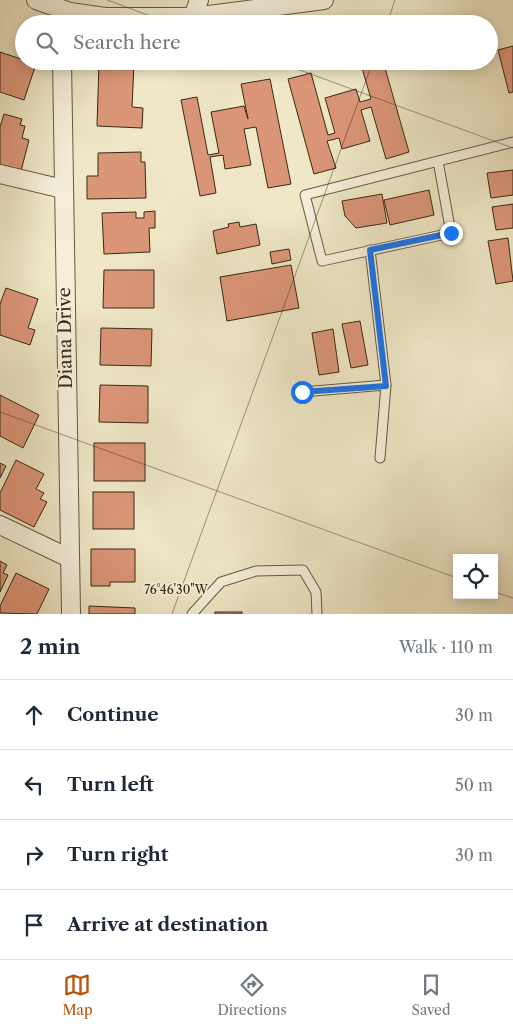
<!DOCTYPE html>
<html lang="en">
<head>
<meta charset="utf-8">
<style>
  body { margin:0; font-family:"Libre Caslon Text",serif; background:#f2f2f3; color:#1f2937 }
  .controls { position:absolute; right:15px; bottom:15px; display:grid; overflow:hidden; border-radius:0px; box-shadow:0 2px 12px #0003 }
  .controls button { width:45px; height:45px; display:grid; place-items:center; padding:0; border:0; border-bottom:1px solid #e0e1e3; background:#fff; color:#1f2937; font:25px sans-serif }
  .stop { position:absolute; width:15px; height:15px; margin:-11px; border:4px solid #1a73e8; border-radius:50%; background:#fff }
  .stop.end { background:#1a73e8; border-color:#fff; box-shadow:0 1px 5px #0008 }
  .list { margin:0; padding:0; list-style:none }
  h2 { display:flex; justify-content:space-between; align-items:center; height:65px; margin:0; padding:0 20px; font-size:21px }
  h2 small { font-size:16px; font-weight:400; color:#747a83 }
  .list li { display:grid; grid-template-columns:32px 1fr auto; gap:15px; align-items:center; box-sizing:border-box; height:70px; padding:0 20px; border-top:1px solid #e0e1e3 }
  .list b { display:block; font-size:19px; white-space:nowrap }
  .list em { font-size:16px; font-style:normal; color:#747a83 }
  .icon { flex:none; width:28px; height:28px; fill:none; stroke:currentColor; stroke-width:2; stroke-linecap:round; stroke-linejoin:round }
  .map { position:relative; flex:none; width:513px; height:614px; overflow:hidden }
  .search { position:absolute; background:#fff; box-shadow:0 2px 12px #0003; left:15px; right:15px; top:15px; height:55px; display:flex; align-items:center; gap:12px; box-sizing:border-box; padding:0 18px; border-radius:28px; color:#747a83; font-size:19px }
  .sheet { height:345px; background:#fff }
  nav { display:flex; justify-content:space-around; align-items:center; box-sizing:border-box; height:70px; border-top:1px solid #e0e1e3; background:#fff; font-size:14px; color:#747a83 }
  nav a { display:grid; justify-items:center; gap:2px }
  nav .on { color:#b45309 }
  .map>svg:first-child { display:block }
  .building { fill:#db9678; stroke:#382816 }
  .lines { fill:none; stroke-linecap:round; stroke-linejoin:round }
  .service-casing { stroke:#665842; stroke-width:11 }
  .minor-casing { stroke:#665842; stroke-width:20 }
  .service { stroke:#f5efda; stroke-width:9 }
  .minor { stroke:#f5efda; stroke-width:18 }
  .route { stroke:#1a73e8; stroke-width:6 }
  .ticks { fill:none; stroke:#382816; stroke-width:1; stroke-opacity:0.45 }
  .labels { text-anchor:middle; stroke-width:4; stroke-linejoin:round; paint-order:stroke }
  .street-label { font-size:18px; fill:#382816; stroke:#f5efda }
  .ticks-label { font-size:12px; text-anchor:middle; fill:#382816; stroke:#f5efda; stroke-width:4; stroke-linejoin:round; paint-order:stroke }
</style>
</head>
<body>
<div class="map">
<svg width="513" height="614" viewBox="0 0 513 614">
  <rect width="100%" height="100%" fill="#efe7c6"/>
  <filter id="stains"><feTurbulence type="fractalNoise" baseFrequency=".004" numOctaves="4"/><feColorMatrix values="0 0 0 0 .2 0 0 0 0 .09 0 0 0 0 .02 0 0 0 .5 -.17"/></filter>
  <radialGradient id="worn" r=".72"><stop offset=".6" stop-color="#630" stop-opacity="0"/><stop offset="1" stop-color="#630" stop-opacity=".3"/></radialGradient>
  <g class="building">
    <path d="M513 46V92L509 93 498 50Z"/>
    <path d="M0 52 36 64 24 100 0 92Z"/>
    <path d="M360 61H383L409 152 386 159 371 107 361 110 370 141 342 149 339 138 327 141 336 168 314 174 288 79 311 73 328 135 335 133 325 98 356 89 360 102 371 99Z"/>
    <path d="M99 62 134 64 132 107 143 108 142 128 97 126Z"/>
    <path d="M270 79 291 184 268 188 256 127 244 129 251 165 225 169 223 155 210 157 216 193 200 196 181 100 197 97 208 155 219 153 211 112 244 106 248 119 241 84Z"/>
    <path d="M4 114 22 119 20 125 25 126 22 138 29 140 21 171 0 165V127Z"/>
    <path d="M141 152V162H145L146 198 87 199V176H98V153Z"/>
    <path d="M513 170V195L491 198 487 173Z"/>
    <path d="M429 190 434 215 390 225 384 200Z"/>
    <path d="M382 194 387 223 356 228 345 216 342 201Z"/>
    <path d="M513 204V228L496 230 492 207Z"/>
    <path d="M155 211V228H149L150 252 104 254 102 213 136 212V218H144V212Z"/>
    <path d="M239 222 240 227 256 224 260 245 217 254 213 231 229 227 228 224Z"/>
    <path d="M508 238 513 281 496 284 488 241Z"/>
    <path d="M289 249 291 260 272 264 270 252Z"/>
    <path d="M291 265 299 308 227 321 220 277Z"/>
    <path d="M104 270H154V308H103Z"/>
    <path d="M6 288 38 299 28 328 35 330 30 345 0 335V304Z"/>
    <path d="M360 321 368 365 351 368 342 324Z"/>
    <path d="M101 328 152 329 151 366 100 365Z"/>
    <path d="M333 329 339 372 319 375 312 333Z"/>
    <path d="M100 385 148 386V423L99 422Z"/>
    <path d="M0 395 39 415 23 448 0 436Z"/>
    <rect x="94" y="443" width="51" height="38"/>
    <path d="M16 460 44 474 36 489 44 493 40 499 47 502 34 527 0 510V493Z"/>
    <path d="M0 463 6 466 0 478Z"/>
    <rect x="93" y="492" width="41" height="37"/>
    <path d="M91 549H135V582H110V586H91Z"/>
    <path d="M0 561 7 565 3 573 8 575 0 592Z"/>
    <path d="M16 573 49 589 37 614 0 613V606Z"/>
    <path d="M89 606 135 608V614H89Z"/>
    <rect x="215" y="612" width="27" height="2"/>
  </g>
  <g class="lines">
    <g class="service-casing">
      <g id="service">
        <path d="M438 161 451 233 322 261 305 195 513 142"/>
        <path d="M302 392 386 385 370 250"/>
        <path d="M380 458 386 385"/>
        <path d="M192 614 221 582 256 571 303 570 316 592 317 614"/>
      </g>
    </g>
    <g class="minor-casing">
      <g id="minor">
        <path d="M36 0 70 12 105 17H193L324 0"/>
        <path d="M193 17 199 0"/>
        <path d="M62 61 71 614"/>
        <path d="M0 174 63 189"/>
        <path d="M0 525 69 558"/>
      </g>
    </g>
    <use href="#service" class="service"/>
    <use href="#minor" class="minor"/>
  </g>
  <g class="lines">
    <path class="route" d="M302 392 386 386 370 250 451 233"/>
  </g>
  <path class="ticks" d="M107 0 172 24M387 24 395 0M275 61 513 148M0 412 457 578M494 592 513 598M172 614 373 61"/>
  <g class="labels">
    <g class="street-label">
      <text transform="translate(65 338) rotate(-91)" y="6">Diana Drive</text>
    </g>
  </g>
  <g class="ticks-label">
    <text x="176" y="594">76°46'30"W</text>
  </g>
  <rect width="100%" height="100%" filter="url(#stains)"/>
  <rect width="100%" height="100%" fill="url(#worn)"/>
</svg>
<div class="controls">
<button><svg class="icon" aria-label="locate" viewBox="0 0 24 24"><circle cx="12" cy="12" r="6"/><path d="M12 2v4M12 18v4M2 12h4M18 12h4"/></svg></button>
</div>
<div class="stop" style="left:302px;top:392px"></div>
<div class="stop end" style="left:451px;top:233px"></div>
<div class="search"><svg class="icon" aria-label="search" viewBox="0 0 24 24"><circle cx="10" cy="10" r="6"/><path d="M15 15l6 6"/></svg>Search here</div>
</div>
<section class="sheet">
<h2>2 min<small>Walk · 110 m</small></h2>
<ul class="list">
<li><svg class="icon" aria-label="ahead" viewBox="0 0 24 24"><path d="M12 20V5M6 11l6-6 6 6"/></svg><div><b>Continue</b></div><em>30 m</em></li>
<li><svg class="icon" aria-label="left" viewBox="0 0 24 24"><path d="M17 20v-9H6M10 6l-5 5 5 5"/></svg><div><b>Turn left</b></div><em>50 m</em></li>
<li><svg class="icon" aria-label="right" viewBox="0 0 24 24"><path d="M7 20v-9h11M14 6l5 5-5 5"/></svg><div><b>Turn right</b></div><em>30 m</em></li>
<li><svg class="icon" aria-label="arrive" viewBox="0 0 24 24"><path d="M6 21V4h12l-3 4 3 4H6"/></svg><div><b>Arrive at destination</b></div></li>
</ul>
</section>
<nav>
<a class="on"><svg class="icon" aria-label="map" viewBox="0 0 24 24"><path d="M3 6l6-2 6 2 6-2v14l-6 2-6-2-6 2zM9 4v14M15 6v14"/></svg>Map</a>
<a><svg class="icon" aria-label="directions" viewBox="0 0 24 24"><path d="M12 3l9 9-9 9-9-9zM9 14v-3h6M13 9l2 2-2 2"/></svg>Directions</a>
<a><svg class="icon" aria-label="saved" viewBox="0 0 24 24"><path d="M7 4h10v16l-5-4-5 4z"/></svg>Saved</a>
</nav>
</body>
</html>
